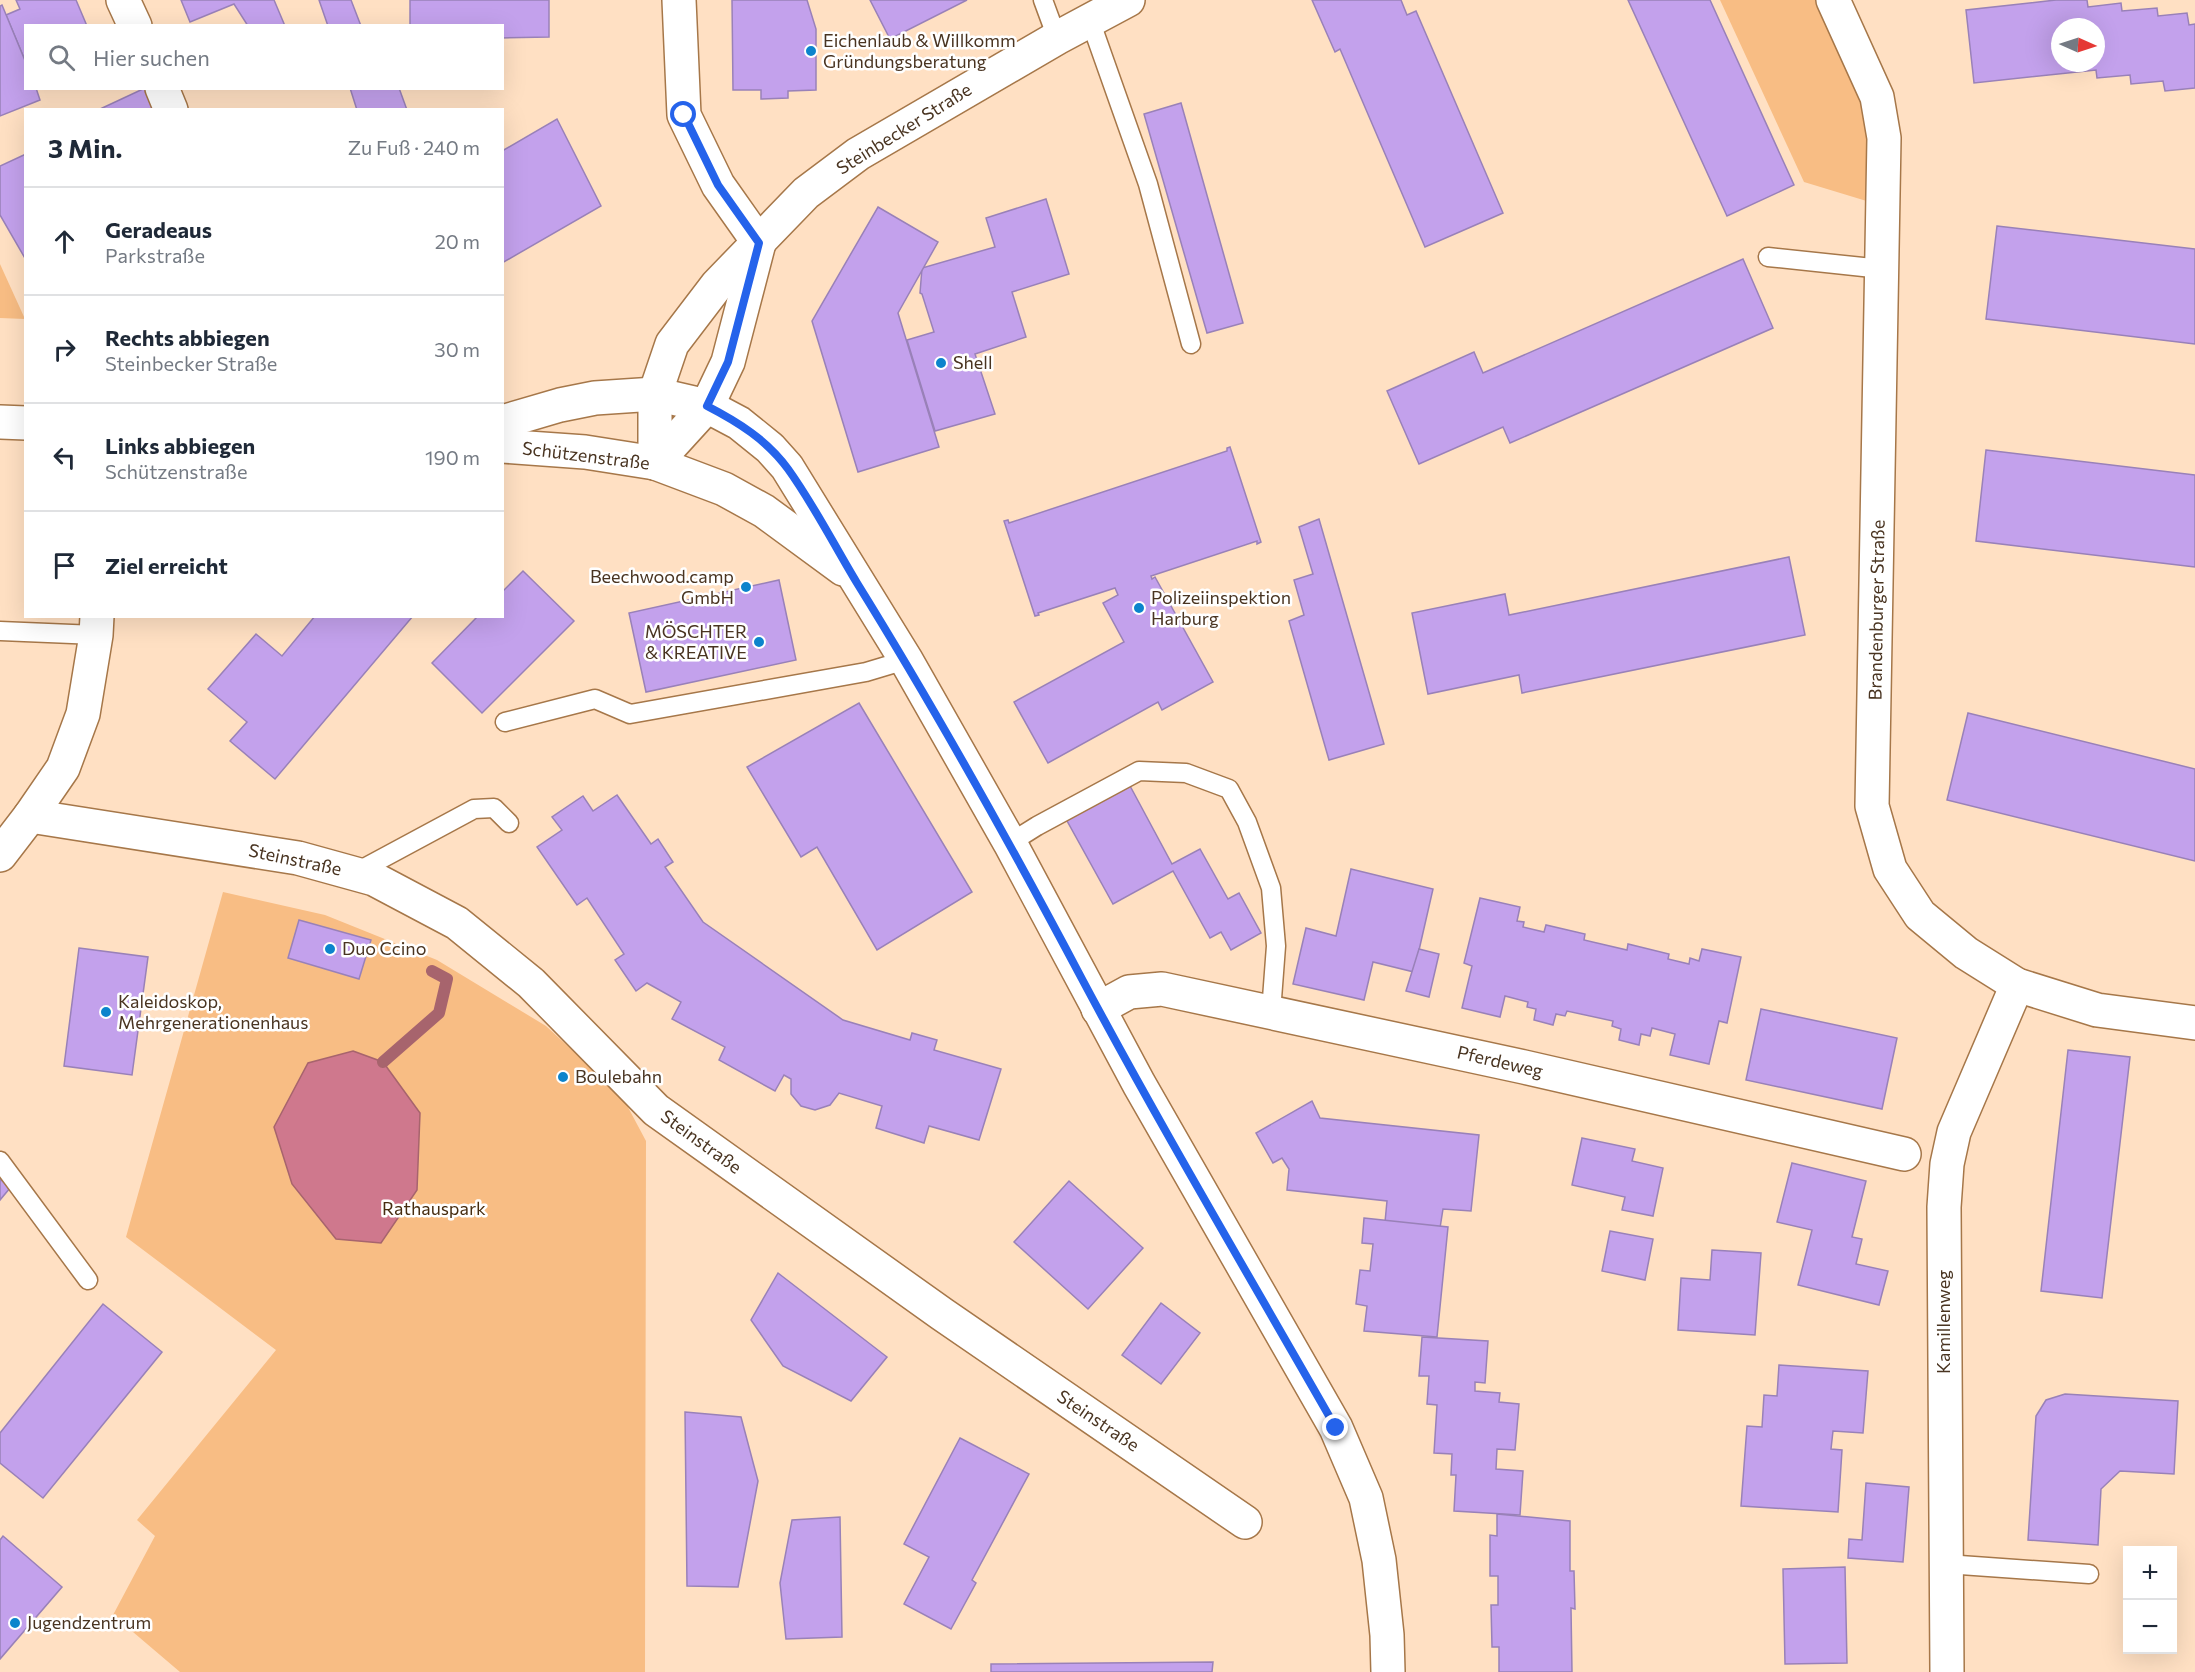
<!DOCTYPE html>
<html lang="de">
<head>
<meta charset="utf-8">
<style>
  body { margin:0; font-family:Commissioner,sans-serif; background:#f2f2f3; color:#1f2937 }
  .controls { position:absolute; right:18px; bottom:18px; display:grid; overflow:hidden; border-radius:0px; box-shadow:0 6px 24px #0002 }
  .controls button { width:54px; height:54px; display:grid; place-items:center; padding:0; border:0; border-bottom:2px solid #e0e1e3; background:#fff; color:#1f2937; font:30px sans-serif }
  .compass { position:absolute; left:2051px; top:18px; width:54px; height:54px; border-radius:50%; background:#fff; box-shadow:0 6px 24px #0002; rotate:93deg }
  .stop { position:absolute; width:18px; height:18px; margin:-14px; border:4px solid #2563eb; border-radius:50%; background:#fff }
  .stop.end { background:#2563eb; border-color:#fff; box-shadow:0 2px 6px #0008 }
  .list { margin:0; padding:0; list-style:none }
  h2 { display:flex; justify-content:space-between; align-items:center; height:78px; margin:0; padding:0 24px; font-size:26px }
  h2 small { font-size:20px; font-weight:400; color:#747a83 }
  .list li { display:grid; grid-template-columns:39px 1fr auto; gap:18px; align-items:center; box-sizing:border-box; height:108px; padding:0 24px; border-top:2px solid #e0e1e3 }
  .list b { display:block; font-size:22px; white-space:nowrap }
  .list p { margin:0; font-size:20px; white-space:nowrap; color:#747a83 }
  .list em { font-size:20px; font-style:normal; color:#747a83 }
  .icon { flex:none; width:33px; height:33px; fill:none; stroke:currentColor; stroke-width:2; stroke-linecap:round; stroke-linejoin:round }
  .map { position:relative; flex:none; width:2195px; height:1672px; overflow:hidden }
  .search { position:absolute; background:#fff; box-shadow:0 6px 24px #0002; left:24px; top:24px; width:480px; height:66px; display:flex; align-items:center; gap:15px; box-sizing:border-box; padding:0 21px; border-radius:0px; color:#747a83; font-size:22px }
  .panel { position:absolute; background:#fff; box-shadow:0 6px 24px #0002; left:24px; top:108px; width:480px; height:510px; border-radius:0px }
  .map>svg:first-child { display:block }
  .green { fill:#f8bd84 }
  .water { fill:#cf788d; stroke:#a7646d; stroke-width:1.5 }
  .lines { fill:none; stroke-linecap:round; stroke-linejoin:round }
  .stream { stroke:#a7646d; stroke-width:12 }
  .building { fill:#c3a1ec; stroke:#9981b8; stroke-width:1.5; fill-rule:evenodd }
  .service-casing { stroke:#a67749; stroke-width:21 }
  .minor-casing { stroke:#a67749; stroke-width:36 }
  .tertiary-casing { stroke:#a67749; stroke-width:36 }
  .service { stroke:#fff; stroke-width:18 }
  .minor { stroke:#fff; stroke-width:33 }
  .tertiary { stroke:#fff; stroke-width:33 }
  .route { stroke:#2563eb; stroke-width:8 }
  .poi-dot { fill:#0c84cc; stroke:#fff; stroke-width:2 }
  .labels { text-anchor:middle; stroke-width:5; stroke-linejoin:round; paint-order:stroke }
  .poi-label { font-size:18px; fill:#493421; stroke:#fff; text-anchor:start }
  .street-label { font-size:18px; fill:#493421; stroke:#fff }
  .park-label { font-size:18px; fill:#462c10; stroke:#fff }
</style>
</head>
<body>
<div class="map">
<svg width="2195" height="1672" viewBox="0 0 2195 1672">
  <rect width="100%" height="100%" fill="#ffe0c3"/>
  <g class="green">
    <path d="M1720 0H1833L1877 97 1883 206 1804 182Z"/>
    <path d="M0 264 25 319 0 318Z"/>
    <path d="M223 892 325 915 437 960 546 1026 622 1096 646 1141 645 1672H180L113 1615 155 1536 137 1520 276 1350 126 1237Z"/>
  </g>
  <path class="water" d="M353 1051 383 1062 420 1113 417 1190 381 1243 336 1239 292 1184 274 1127 308 1063Z"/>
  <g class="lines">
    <path class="stream" d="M383 1062 439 1013 447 979 432 971"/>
  </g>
  <g class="building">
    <path d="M16 0H76L87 26H26V63L6 15 20 9Z"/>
    <path d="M181 0H274L285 26H248L234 4 190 22Z"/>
    <path d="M319 0H351L361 26H328Z"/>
    <path d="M410 0H549V37L502 38V26H410Z"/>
    <path d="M732 0H807L816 29V90L788 91V98L761 99V90H733Z"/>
    <path d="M870 0H967L890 39Z"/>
    <path d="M1312 0H1401L1407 15 1416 11 1503 213 1425 247 1340 49 1335 52Z"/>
    <path d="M1628 0H1710L1794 185 1727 216Z"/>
    <path d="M2056 0H2087L2088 7 2121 3 2122 11 2157 8 2158 16 2187 13 2189 25 2195 24V88L2165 91 2163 81 2131 84 2130 75 2097 78 2096 70 1974 83 1966 10ZM2060 27H2096V63H2060Z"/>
    <path d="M2 5 26 63V88H36L40 100 0 116V6Z"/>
    <path d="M146 88 156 110H98L145 88Z"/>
    <path d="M350 88H399L407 110H357Z"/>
    <path d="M1181 103 1243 323 1207 333 1144 114Z"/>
    <path d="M557 119 601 206 502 263V151Z"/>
    <path d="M26 154V260L0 215V166Z"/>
    <path d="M1046 199 1069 274 1012 292 1026 337 975 354 995 414 935 431 907 340 934 332 922 294 920 293 922 268 995 247 986 218Z"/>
    <path d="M878 207 938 242 898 313 939 447 858 472 812 321Z"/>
    <path d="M1997 226 2195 249V344L1986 319Z"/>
    <path d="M1743 259 1773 328 1510 443 1503 427 1419 464 1387 391 1474 352 1483 373Z"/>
    <path d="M1230 447 1261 542 1257 544V541L1151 576 1152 579 1155 577 1213 682 1162 710 1158 702 1048 763 1014 702 1124 642 1103 603 1118 595 1115 588 1038 613 1039 615 1035 616 1004 521 1008 520 1009 523 1227 451V448Z"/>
    <path d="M1986 450 2195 475V567L1976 541Z"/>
    <path d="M1319 519 1384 744 1329 760 1289 621 1304 615 1294 580 1313 574 1299 527Z"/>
    <path d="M1789 557 1805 635 1522 693 1519 675 1428 694 1412 613 1505 594 1509 615Z"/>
    <path d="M523 571 574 621 482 713 432 663 478 616H502V592Z"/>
    <path d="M779 580 796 660 646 692 629 613Z"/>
    <path d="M315 616H413L275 779 230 741 247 722 208 689 256 634 282 656Z"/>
    <path d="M859 703 972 892 877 950 817 847 801 857 747 767Z"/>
    <path d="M1968 713 2195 769V861L1947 800Z"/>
    <path d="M1129 784 1172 864 1200 849 1228 899 1239 893 1261 933 1231 950 1221 932 1210 938 1173 871 1113 904 1066 819Z"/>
    <path d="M617 795 651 844 658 839 673 862 665 867 703 922 843 1020 910 1040 912 1033 937 1040 934 1050 1001 1069 979 1140 929 1126 924 1143 876 1128 882 1106 839 1093 830 1105 815 1110 801 1106 791 1094V1079L784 1075 775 1091 719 1060 725 1047 672 1019 681 1002 647 983 636 991 615 960 624 954 587 898 577 905 537 847 562 830 552 817 583 796 593 811Z"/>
    <path d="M1351 869 1433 889 1414 972 1373 962 1364 1000 1293 984 1306 928 1336 936Z"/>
    <path d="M1480 898 1520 907 1517 921 1524 922 1523 927 1544 932 1546 925 1585 934 1584 940 1627 950 1628 944 1669 954 1668 959 1689 964 1690 958 1699 961 1702 949 1741 957 1727 1023 1719 1021 1709 1064 1670 1055 1675 1034 1652 1028 1650 1036 1641 1034 1639 1045 1619 1040 1621 1029 1612 1026 1613 1021 1567 1011 1565 1016 1556 1014 1553 1025 1534 1020 1536 1009 1527 1007 1528 1002 1505 996 1500 1017 1462 1008 1472 966 1464 963Z"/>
    <path d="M299 920 371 940 359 979 288 958Z"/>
    <path d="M79 948 148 957 132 1075 64 1066Z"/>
    <path d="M1419 949 1439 954 1429 997 1406 991Z"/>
    <path d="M1761 1009 1897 1038 1882 1109 1746 1080Z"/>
    <path d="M2068 1050 2130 1057 2102 1298 2041 1291Z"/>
    <path d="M1312 1101 1320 1118 1479 1135 1471 1211 1443 1209 1440 1228 1385 1222 1387 1201 1287 1190 1289 1169 1282 1158 1273 1163 1256 1133Z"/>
    <path d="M1582 1138 1635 1149 1632 1161 1663 1168 1653 1216 1622 1210 1625 1197 1572 1185Z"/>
    <path d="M1792 1163 1866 1181 1852 1237 1862 1239 1856 1264 1888 1271 1879 1305 1798 1285 1812 1230 1777 1222Z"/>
    <path d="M0 1179 10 1188 0 1200Z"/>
    <path d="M1069 1181 1143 1248 1088 1309 1014 1242Z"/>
    <path d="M1364 1218 1448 1227 1437 1337 1364 1331 1367 1306 1356 1304 1360 1270 1370 1271 1373 1244 1362 1243Z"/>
    <path d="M1610 1231 1653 1239 1645 1280 1602 1271Z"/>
    <path d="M1712 1250 1761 1253 1755 1335 1678 1330 1681 1278 1710 1280Z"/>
    <path d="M778 1273 887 1357 851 1401 783 1366 751 1320Z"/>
    <path d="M1161 1303 1200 1333 1161 1384 1122 1355Z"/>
    <path d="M103 1304 162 1352 43 1498 0 1463V1433Z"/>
    <path d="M1422 1337 1488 1341 1485 1383 1475 1382V1391L1500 1393 1499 1402 1519 1404 1515 1450 1497 1449 1496 1469 1523 1471 1520 1515 1454 1511 1456 1475H1451L1452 1454 1434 1453 1437 1405 1427 1404 1429 1376H1419Z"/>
    <path d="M1779 1365 1868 1371 1863 1433 1833 1431 1831 1449 1842 1450 1838 1512 1741 1506 1747 1426 1762 1427 1764 1395 1777 1396Z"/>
    <path d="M2065 1394 2178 1401 2174 1474 2120 1471 2101 1489 2098 1545 2028 1540 2036 1416 2046 1400Z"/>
    <path d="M685 1412 741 1417 758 1481 738 1587 687 1586Z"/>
    <path d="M960 1438 1029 1474 972 1580 976 1583 951 1629 904 1604 929 1557 904 1544Z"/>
    <path d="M1866 1483 1909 1487 1903 1562 1848 1558 1849 1539 1862 1540Z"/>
    <path d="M1497 1514 1570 1521V1571H1574L1575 1609 1571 1608 1572 1672H1499V1647H1492L1491 1605H1498V1576H1490V1535L1497 1536Z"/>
    <path d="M840 1517 842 1637 786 1639 780 1583 792 1520Z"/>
    <path d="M3 1536 62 1587 0 1659V1540Z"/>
    <path d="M1845 1567 1847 1663 1785 1664 1783 1569Z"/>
    <path d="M1213 1662 1212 1672H991V1664Z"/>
  </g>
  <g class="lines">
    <g class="service-casing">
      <g id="service">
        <path d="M1043 0 1057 38"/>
        <path d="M1090 20 1148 184 1191 344"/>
        <path d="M1768 257 1882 269"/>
        <path d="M0 631 96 635"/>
        <path d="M505 722 595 699 630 714 866 672 906 660"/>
        <path d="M1010 843 1037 826 1139 771 1186 773 1229 789 1247 822 1271 888 1276 946 1271 1012"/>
        <path d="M355 873 474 809 494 808 509 823"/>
        <path d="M0 1161 88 1280"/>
        <path d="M1946 1564 2089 1574"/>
      </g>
    </g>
    <g class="minor-casing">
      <g id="minor">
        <path d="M123 0 135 26"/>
        <path d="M679 0 684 115 718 185 759 243"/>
        <path d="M1833 0 1877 97 1884 138 1872 806 1890 869 1920 915 1966 953 2017 985 2097 1010 2195 1023"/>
        <path d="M162 88 171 110"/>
        <path d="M30 816 298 858 374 879 457 923 531 983 656 1110 942 1314 1245 1522"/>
        <path d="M0 855 30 816 63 768 83 714 96 635 97 616"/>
        <path d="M1098 1009 1129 992 1162 989 1524 1067 1904 1154"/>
        <path d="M1947 1672 1944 1207 1947 1164 1954 1132 2017 985"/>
      </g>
    </g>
    <g class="tertiary-casing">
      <g id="tertiary">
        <path d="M0 422 26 423"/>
        <path d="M502 422 560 405 595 398 655 394 707 406 739 423 770 448 787 467 906 660 1010 843 1139 1084 1336 1428 1366 1498 1379 1560 1387 1635 1388 1672"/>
        <path d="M502 446 585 452 655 463 724 489 764 511 843 569"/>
        <path d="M655 463V394L672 344 717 285 806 193 858 154 1057 38 1128 0"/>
        <path d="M655 463 707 406 728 362 759 243"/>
      </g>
    </g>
    <use href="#service" class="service"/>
    <use href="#minor" class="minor"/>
    <use href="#tertiary" class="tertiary"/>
  </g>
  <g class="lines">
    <path class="route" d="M684 115 718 185 759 243 728 362 707 406C738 422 767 440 788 469 814 505 834 545 857 583 937 712 1011 845 1082 979 1163 1131 1251 1279 1336 1428"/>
  </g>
  <g class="poi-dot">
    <circle cx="811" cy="51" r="6"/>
    <circle cx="941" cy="363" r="6"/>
    <circle cx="746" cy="587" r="6"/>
    <circle cx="1139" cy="608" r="6"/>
    <circle cx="759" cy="642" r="6"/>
    <circle cx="330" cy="949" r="6"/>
    <circle cx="106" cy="1012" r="6"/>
    <circle cx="563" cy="1077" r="6"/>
    <circle cx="15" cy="1623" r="6"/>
  </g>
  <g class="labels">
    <g class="poi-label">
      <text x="823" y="47">Eichenlaub &amp; Willkomm<tspan x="823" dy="21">Gründungsberatung</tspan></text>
      <text x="953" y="369">Shell</text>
      <text x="734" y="583" text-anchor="end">Beechwood.camp<tspan x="734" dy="21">GmbH</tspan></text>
      <text x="1151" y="604">Polizeiinspektion<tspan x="1151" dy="21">Harburg</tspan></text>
      <text x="747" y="638" text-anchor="end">MÖSCHTER<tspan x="747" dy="21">&amp; KREATIVE</tspan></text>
      <text x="342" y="955">Duo Ccino</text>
      <text x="118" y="1008">Kaleidoskop,<tspan x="118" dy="21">Mehrgenerationenhaus</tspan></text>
      <text x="575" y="1083">Boulebahn</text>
      <text x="27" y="1629">Jugendzentrum</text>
    </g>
    <g class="street-label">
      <text transform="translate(904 129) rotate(-32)" y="6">Steinbecker Straße</text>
      <text transform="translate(586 456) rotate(7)" y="6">Schützenstraße</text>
      <text transform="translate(1877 610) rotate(-89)" y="6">Brandenburger Straße</text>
      <text transform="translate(295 860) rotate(12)" y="6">Steinstraße</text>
      <text transform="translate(1500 1062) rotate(13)" y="6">Pferdeweg</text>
      <text transform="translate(701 1142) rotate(36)" y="6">Steinstraße</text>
      <text transform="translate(1944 1322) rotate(-90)" y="6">Kamillenweg</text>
      <text transform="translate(1098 1421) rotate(34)" y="6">Steinstraße</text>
    </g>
    <g class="park-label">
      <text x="434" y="1215">Rathauspark</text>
    </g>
  </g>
</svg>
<div class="controls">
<button>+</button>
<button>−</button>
</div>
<svg class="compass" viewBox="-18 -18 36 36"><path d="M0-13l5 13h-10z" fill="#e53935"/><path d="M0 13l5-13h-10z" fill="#747a83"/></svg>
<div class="stop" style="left:684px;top:115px"></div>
<div class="stop end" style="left:1336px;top:1428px"></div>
<div class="search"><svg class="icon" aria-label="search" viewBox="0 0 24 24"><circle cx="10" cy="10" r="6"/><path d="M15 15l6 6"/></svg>Hier suchen</div>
<section class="panel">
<h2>3 Min.<small>Zu Fuß · 240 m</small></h2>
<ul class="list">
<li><svg class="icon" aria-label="ahead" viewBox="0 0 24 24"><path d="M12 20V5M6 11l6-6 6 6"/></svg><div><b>Geradeaus</b><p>Parkstraße</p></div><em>20 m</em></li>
<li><svg class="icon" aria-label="right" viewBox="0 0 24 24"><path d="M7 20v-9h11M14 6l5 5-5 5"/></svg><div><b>Rechts abbiegen</b><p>Steinbecker Straße</p></div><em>30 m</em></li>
<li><svg class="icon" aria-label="left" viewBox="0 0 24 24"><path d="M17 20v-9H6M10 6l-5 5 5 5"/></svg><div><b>Links abbiegen</b><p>Schützenstraße</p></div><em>190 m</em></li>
<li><svg class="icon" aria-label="arrive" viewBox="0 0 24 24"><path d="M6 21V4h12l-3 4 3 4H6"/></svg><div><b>Ziel erreicht</b></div></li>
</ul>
</section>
</div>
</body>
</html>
